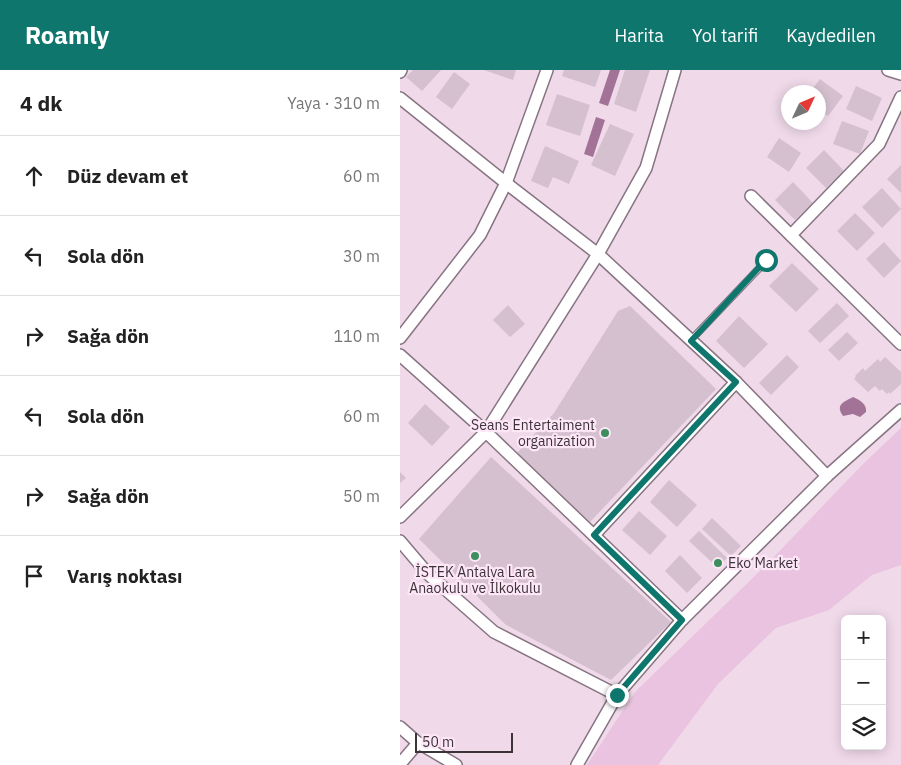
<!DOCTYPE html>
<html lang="tr">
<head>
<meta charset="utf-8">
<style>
  body { margin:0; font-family:"IBM Plex Sans",sans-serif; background:#f6f6f6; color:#222 }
  .controls { position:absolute; right:15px; bottom:15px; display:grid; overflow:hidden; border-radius:8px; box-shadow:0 2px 12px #0003 }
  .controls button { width:45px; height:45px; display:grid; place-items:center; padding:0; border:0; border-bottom:1px solid #e0e0e0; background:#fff; color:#222; font:25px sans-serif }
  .compass { position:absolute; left:381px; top:15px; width:45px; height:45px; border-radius:50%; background:#fff; box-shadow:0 2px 12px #0003; rotate:46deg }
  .scale { position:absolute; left:15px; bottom:12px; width:98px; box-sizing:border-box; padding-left:5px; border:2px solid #3c3339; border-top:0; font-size:14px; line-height:18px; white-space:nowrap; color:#3c3339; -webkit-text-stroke:4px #fde7f7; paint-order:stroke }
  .stop { position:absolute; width:15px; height:15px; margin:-11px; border:4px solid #0f766e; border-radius:50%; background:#fff }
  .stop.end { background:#0f766e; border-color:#fff; box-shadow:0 1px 5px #0008 }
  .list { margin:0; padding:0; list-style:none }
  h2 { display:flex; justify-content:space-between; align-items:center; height:65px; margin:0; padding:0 20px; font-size:21px }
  h2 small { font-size:16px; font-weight:400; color:#767676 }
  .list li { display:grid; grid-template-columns:32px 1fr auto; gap:15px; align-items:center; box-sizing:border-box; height:80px; padding:0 20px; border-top:1px solid #e0e0e0 }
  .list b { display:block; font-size:19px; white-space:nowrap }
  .list em { font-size:16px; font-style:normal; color:#767676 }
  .icon { flex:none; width:28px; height:28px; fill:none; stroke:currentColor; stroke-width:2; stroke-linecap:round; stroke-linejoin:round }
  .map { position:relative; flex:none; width:501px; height:695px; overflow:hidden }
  header { display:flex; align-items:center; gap:30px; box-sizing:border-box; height:70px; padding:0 25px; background:#0f766e; color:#fff }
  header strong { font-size:24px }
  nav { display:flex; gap:28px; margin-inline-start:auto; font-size:18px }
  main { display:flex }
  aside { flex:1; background:#fff }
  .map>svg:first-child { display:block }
  .green { fill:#e9c3df }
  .water { fill:#a27396 }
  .building { fill:#d5c0cf }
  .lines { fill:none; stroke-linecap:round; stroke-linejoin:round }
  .lane-casing { stroke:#877482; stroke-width:8 }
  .street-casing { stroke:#877482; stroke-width:14 }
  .lane { stroke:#fff; stroke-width:5.5 }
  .street { stroke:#fff; stroke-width:11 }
  .route { stroke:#0f766e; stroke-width:6 }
  .poi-dot { fill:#3c8e5f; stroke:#fde7f7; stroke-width:2 }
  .labels { text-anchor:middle; stroke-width:4.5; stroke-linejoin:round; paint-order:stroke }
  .poi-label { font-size:14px; fill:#3c3339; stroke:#fde7f7; text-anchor:end }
</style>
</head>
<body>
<header>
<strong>Roamly</strong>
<nav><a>Harita</a><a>Yol tarifi</a><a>Kaydedilen</a></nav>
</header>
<main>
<aside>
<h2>4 dk<small>Yaya · 310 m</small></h2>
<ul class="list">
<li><svg class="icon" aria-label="ahead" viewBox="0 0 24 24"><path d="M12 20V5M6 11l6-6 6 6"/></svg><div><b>Düz devam et</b></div><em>60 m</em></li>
<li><svg class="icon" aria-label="left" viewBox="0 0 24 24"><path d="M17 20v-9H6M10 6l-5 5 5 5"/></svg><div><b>Sola dön</b></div><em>30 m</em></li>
<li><svg class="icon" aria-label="right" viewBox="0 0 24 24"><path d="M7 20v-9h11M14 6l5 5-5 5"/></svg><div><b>Sağa dön</b></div><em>110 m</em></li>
<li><svg class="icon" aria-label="left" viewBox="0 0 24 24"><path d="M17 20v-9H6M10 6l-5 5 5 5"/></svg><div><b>Sola dön</b></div><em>60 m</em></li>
<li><svg class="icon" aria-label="right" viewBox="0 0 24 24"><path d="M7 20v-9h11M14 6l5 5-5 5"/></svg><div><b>Sağa dön</b></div><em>50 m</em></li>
<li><svg class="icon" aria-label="arrive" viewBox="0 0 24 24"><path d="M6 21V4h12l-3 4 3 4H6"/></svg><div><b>Varış noktası</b></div></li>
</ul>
</aside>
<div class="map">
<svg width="501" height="695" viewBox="0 0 501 695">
  <rect width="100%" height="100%" fill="#f0daea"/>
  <path class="green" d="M501 358V495L472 505 429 540 376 558 318 614 258 695H187L235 622 368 493 463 394Z"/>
  <g class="water">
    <path d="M210 0H220L208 36 199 33Z"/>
    <path d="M196 47 205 50 193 87 184 84Z"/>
    <path d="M453 327C460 330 467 334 466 342L460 347 453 344 443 346C435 334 444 332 453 327Z"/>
  </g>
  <g class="building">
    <path d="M13 0H41L22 21 6 7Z"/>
    <path d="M84 0H116L113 10Z"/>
    <path d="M164 0H201L195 17 162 6Z"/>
    <path d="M225 0H250L236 42 214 34Z"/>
    <path d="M54 2 70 14 52 39 36 27Z"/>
    <path d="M420 9 443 26 428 46 418 39V22H410Z"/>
    <path d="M456 16 482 28 472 51 446 39Z"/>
    <path d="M157 24 190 35 180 66 146 55Z"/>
    <path d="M442 51 469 61 460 84 433 74Z"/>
    <path d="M210 54 234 64 215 106 191 95Z"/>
    <path d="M379 68 401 83 389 102 367 87Z"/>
    <path d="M145 76 179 91 169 114 153 107 148 118 131 111Z"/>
    <path d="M424 80 444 101 426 118 406 98Z"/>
    <path d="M501 95V123L487 109Z"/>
    <path d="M393 112 413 133 395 150 375 130Z"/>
    <path d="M482 118 501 139 482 158 462 137Z"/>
    <path d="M455 143 475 163 457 181 437 161Z"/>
    <path d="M484 172 501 191 484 208 466 189Z"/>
    <path d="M392 193 419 219 396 242 369 216Z"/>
    <path d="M437 233 449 246 420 273 408 261Z"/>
    <path d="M108 235 125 254 110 267 93 250Z"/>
    <path d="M230 236 316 319 190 452 117 383 154 343 218 241Z"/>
    <path d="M339 246 368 274 344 298 316 271Z"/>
    <path d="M447 262 458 273 439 291 428 280Z"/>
    <path d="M387 285 399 297 371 325 359 313Z"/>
    <path d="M485 287 501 302V314L490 324 489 322 487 324 482 319 480 321 475 316 468 322 454 309 456 307 455 306 463 298 465 301 478 289 480 292Z"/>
    <path d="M25 334 50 357 32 376 8 353Z"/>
    <path d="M91 387 271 552 211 610 106 555 19 469Z"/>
    <path d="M0 402 6 408 0 413Z"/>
    <path d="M269 410 297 435 277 457 250 432Z"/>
    <path d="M239 441 267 466 250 485 222 460Z"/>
    <path d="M312 448 341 476 331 486 302 459Z"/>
    <path d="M299 461 327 488 318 498 289 471Z"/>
    <path d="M280 485 302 508 287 523 265 501Z"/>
  </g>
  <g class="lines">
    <g class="lane-casing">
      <path id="lane" d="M291 270 367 190"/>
    </g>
    <g class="street-casing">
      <g id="street">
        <path d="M488 0 501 4"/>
        <path d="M0 2 1 0"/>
        <path d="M0 28 106 113 198 184 336 312 427 406"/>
        <path d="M351 126 501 274"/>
        <path d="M391 165 479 74 501 27"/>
        <path d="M0 268 80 165 106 113 147 0"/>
        <path d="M0 285 86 362 282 550"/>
        <path d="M0 447 86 362 198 184 246 98 275 0"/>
        <path d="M194 465 336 312"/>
        <path d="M0 471 28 504 94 562 217 625"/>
        <path d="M0 657 17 672 56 695"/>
        <path d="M0 694 18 673"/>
        <path d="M177 695 217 625 282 550 427 406 501 340"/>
      </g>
    </g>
    <use href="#lane" class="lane"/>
    <use href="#street" class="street"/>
  </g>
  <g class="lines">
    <path class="route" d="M217 625 282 550 194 465 336 312 291 271 366 190"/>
  </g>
  <g class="poi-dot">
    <circle cx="205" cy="363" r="5"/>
    <circle cx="75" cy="486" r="5"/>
    <circle cx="318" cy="493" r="5"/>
  </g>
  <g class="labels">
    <g class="poi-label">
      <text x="195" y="360">Seans Entertaiment<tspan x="195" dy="16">organization</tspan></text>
      <text x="328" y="498" text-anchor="start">Eko Market</text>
      <text x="75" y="507" text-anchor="middle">İSTEK Antalya Lara<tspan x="75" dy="16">Anaokulu ve İlkokulu</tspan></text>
    </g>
  </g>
</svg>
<div class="controls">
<button>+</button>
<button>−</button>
<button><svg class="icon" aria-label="layers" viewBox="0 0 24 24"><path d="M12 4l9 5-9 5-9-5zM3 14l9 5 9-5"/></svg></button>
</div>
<svg class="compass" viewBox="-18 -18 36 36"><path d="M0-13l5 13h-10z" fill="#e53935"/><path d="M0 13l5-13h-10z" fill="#767676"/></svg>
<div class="scale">50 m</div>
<div class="stop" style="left:366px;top:190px"></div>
<div class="stop end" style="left:217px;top:625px"></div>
</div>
</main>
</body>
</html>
